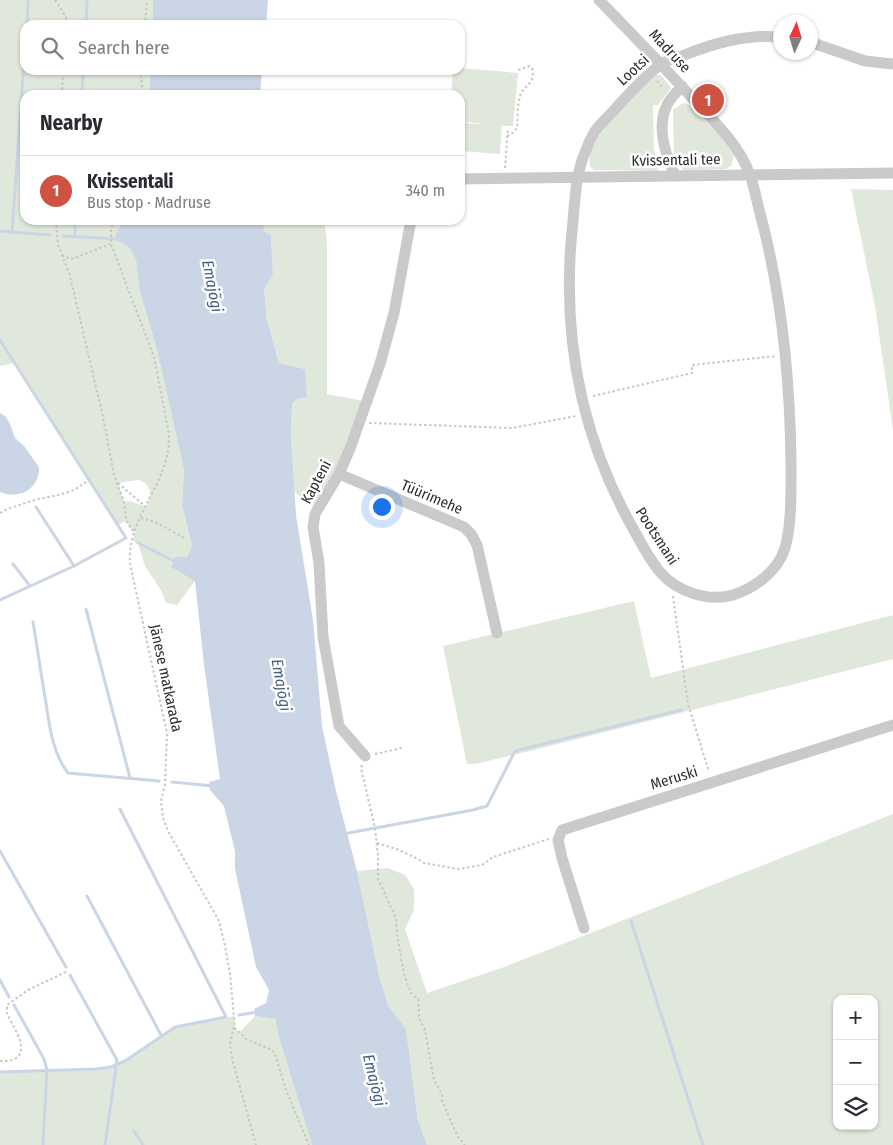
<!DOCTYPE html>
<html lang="en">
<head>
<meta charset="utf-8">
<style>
  body { margin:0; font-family:"Fira Sans Condensed",sans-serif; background:#f7f7f7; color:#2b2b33 }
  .controls { position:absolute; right:15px; bottom:15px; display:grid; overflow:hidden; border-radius:10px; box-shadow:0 1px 4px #0004 }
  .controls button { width:45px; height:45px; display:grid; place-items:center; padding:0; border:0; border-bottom:1px solid #e1e1e2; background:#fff; color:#2b2b33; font:25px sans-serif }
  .compass { position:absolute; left:773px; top:15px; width:45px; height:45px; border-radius:50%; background:#fff; box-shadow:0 1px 4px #0004; rotate:4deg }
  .you { position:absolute; left:381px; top:506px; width:18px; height:18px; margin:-12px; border:4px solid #fff; border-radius:50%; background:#1a73e8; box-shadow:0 0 0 8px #1a73e833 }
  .badge { display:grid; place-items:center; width:32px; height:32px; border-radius:50%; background:#cf5343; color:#fff; font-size:16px; font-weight:700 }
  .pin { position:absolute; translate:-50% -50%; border:2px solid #fff; box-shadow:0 1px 5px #0006 }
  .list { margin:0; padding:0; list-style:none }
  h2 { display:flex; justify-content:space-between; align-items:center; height:65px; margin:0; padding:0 20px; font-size:21px }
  h2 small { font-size:16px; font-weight:400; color:#7c7c81 }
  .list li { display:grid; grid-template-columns:32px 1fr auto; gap:15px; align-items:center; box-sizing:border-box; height:70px; padding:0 20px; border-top:1px solid #e1e1e2 }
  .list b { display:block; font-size:19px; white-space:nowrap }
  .list p { margin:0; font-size:16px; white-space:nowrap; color:#7c7c81 }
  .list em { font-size:16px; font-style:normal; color:#7c7c81 }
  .icon { flex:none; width:28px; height:28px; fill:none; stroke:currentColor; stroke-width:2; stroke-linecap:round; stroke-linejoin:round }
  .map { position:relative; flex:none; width:893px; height:1145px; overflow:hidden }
  .search { position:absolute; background:#fff; box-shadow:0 1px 4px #0004; left:20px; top:20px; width:445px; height:55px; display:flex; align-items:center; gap:12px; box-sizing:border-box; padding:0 18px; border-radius:15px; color:#7c7c81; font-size:19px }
  .panel { position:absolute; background:#fff; box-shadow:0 1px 4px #0004; left:20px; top:90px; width:445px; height:135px; border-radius:15px }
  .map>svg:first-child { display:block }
  .green { fill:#e0e8dc; fill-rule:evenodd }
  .water { fill:#cad6e6 }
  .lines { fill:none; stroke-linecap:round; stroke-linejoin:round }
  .stream { stroke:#cad6e6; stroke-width:3 }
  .path { stroke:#c7c7c7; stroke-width:2; stroke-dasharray:2.5 2.5; stroke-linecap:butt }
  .street { stroke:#cacaca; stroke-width:11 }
  .labels { text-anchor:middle; stroke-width:5; stroke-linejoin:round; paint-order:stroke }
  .street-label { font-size:15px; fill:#2d2d2d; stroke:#fff }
  .water-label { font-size:16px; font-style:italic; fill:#456084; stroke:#fff }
</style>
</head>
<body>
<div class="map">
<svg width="893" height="1145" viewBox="0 0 893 1145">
  <rect width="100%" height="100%" fill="#fff"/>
  <g class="green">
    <path d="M0 0H153V25H25V70H150L149 95H25V220H123L116 234 130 248 136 260 140 292 157 350 184 470 182 505 192 546 187 557 195 581 177 605 166 603 162 592 145 566 138 544 133 541 135 532 131 529 126 521 118 525 15 363 0 366ZM138 480C152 483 152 497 146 507L130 501 124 502 118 483Z"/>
    <path d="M460 68 518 73 513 126H502L500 154 460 151V123L484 124 460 121V95H451L453 70H460Z"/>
    <path d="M654 75H661L671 88 658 105H653L654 151 660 159V167L657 171 594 170 590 166C584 138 636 94 654 75Z"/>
    <path d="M683 103 688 104C702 118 725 137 733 155 734 159 732 162 731 166L726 169 685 171 674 163 673 110Z"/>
    <path d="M851 189 893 190V430L875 306Z"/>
    <path d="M263 220H324L327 242V394L364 401 336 471 316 507 310 506 294 491 291 437 292 404 298 398 305 369 279 363 267 320 264 290 273 274 271 236 264 231Z"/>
    <path d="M634 601 651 678 893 615V659L534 750 475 764H467L443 646Z"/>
    <path d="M893 814V1145H427L418 1120 406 1029 388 1005 379 975 357 871 388 868 405 875 414 889V910L405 929 427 993 507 966ZM837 999H874V1126H837Z"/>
    <path d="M234 1016 235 1028 239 1033 255 1016 275 1019 280 1041 312 1145H0V1072L96 1069 111 1067 125 1061 175 1027Z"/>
  </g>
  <g class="water">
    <path d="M153 0H268L266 25H153Z"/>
    <path d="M150 70H262L260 95H149Z"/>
    <path d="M123 220H263L264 231 271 235 273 274 264 290 267 320 279 363 305 369 307 397 298 398 292 404 291 437 296 515 313 620 322 726 336 791 357 871 379 975 388 1005 406 1029 418 1120 427 1145H312L280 1041 275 1019 255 1016 254 1009 266 1003 269 990 256 967 235 869V851L224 806 210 790 209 782 220 779 204 665 195 581 171 567 175 557H187L192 546 182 505 184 470 157 350 140 292 136 260 130 248 115 239 116 234Z"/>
    <path d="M0 413 5 416 10 424 15 438 24 446 39 467C40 489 19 500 0 492Z"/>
  </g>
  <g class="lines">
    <g class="stream">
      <path d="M27 25 28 0"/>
      <path d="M86 25 87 0"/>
      <path d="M82 95 83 70"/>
      <path d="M0 231 50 235"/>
      <path d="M12 232 25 48"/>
      <path d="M63 236 117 239"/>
      <path d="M75 236V220"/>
      <path d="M0 340 126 538 74 566 0 600"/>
      <path d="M36 507 74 566"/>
      <path d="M138 543 176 562"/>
      <path d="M13 564 30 586"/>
      <path d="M86 609 130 778"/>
      <path d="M33 622C37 645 40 668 44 691 49 718 50 750 68 773L159 781"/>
      <path d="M172 782 213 786"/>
      <path d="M343 834 473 810 487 806 515 751 681 710"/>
      <path d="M0 851 66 967"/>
      <path d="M87 896 161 1035"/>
      <path d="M631 921 703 1145"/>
      <path d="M70 975 117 1060 105 1145"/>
      <path d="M0 980 9 997"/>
      <path d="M14 1005 44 1059 47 1070 43 1145"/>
      <path d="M239 1015 258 1012"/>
      <path d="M0 1072 96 1069 111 1067 125 1061 175 1027 226 1017 120 809"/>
      <path d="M134 1131 143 1145"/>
    </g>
    <g class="path">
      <path d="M55 0 66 17 68 25"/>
      <path d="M145 25 147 0"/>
      <path d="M140 70 143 95"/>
      <path d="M657 81 661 86 664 83"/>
      <path d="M62 95 63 70"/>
      <path d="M507 136 514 132 517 128C518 118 517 106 520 96 524 84 536 85 532 68L529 66 516 71"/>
      <path d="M505 168 508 128"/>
      <path d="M56 220 58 245 69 273 74 293 103 417 114 475 124 502 126 520 131 529 135 532"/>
      <path d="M114 220 111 229V244L154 357 169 434C171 480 132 512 130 554 129 560 131 567 132 573L167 733 165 785 161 801 163 818 168 831 219 921 225 946 230 974 235 1028 246 1039 272 1050 275 1054 286 1090 309 1145"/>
      <path d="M62 255 70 259 75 258 110 244"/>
      <path d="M593 396 692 373V365L776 356"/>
      <path d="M369 423 512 428 576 416"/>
      <path d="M118 483 146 507"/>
      <path d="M0 513 7 509 38 499 59 495 74 490 89 480"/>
      <path d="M141 518 155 522 186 539"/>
      <path d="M673 596 688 704 709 772"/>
      <path d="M375 754 402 748"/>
      <path d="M362 765 361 768 375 828 378 856V879L396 918 397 935 404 974 411 993 418 999 419 1008V1018L425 1030 434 1080 442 1094V1101L458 1137 465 1145"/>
      <path d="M377 843 399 850 418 859 424 863 458 869 482 865 493 857 549 839"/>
      <path d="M235 1028 233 1029 230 1045 233 1062 256 1145"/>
      <path d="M0 1061C4 1061 9 1061 12 1060 34 1053 10 1023 7 1013 7 1011 7 1007 7 1005L28 990 68 971"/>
    </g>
    <g class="street">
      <path d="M599 0C631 33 663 66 694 100 715 122 739 145 750 175 755 189 757 203 761 217 782 297 790 379 791 461 791 487 792 524 785 548 778 571 755 588 733 595 708 602 677 592 660 572 648 558 639 539 630 523 578 429 561 328 573 221 575 198 576 172 586 150 588 144 592 136 595 131 601 123 609 116 615 109 627 96 647 73 662 64 667 60 676 58 682 56 714 43 746 34 780 37"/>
      <path d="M810 42 865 61 893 64"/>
      <path d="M675 175C665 154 656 127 667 105 670 98 677 92 682 86"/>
      <path d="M460 179 893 173"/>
      <path d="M339 474 464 527 471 534 477 545 497 633"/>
      <path d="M365 756 339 726 323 637 319 563 313 527 315 514 339 474 351 446 380 364 394 313 411 220"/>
      <path d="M584 928 562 858 558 840 562 830 893 725"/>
    </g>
  </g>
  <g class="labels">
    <g class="street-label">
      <text transform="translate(670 51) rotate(47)" y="5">Madruse</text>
      <text transform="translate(633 70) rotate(-43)" y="5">Lootsi</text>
      <text transform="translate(676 160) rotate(-1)" y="5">Kvissentali tee</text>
      <text transform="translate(316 482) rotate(-62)" y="5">Kapteni</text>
      <text transform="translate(432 497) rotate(23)" y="5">Tüürimehe</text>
      <text transform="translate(657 536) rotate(57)" y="5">Pootsmani</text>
      <text transform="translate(166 678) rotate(78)" y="5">Jänese matkarada</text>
      <text transform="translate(674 778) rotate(-17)" y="5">Meruski</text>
    </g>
    <g class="water-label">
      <text transform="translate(213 286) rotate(79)" y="6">Emajõgi</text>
      <text transform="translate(282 685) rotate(80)" y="6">Emajõgi</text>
      <text transform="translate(375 1080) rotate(76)" y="6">Emajõgi</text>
    </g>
  </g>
</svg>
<div class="controls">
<button>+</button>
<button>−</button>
<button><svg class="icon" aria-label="layers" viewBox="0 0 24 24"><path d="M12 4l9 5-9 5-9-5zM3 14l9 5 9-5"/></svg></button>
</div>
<svg class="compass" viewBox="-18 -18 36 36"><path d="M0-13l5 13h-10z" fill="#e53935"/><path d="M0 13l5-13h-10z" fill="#7c7c81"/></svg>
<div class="you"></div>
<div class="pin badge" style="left:708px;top:100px">1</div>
<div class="search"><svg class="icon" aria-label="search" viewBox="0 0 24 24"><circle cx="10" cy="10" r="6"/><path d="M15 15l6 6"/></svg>Search here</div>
<section class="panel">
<h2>Nearby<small></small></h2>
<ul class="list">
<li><span class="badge">1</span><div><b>Kvissentali</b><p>Bus stop · Madruse</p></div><em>340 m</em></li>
</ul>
</section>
</div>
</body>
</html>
